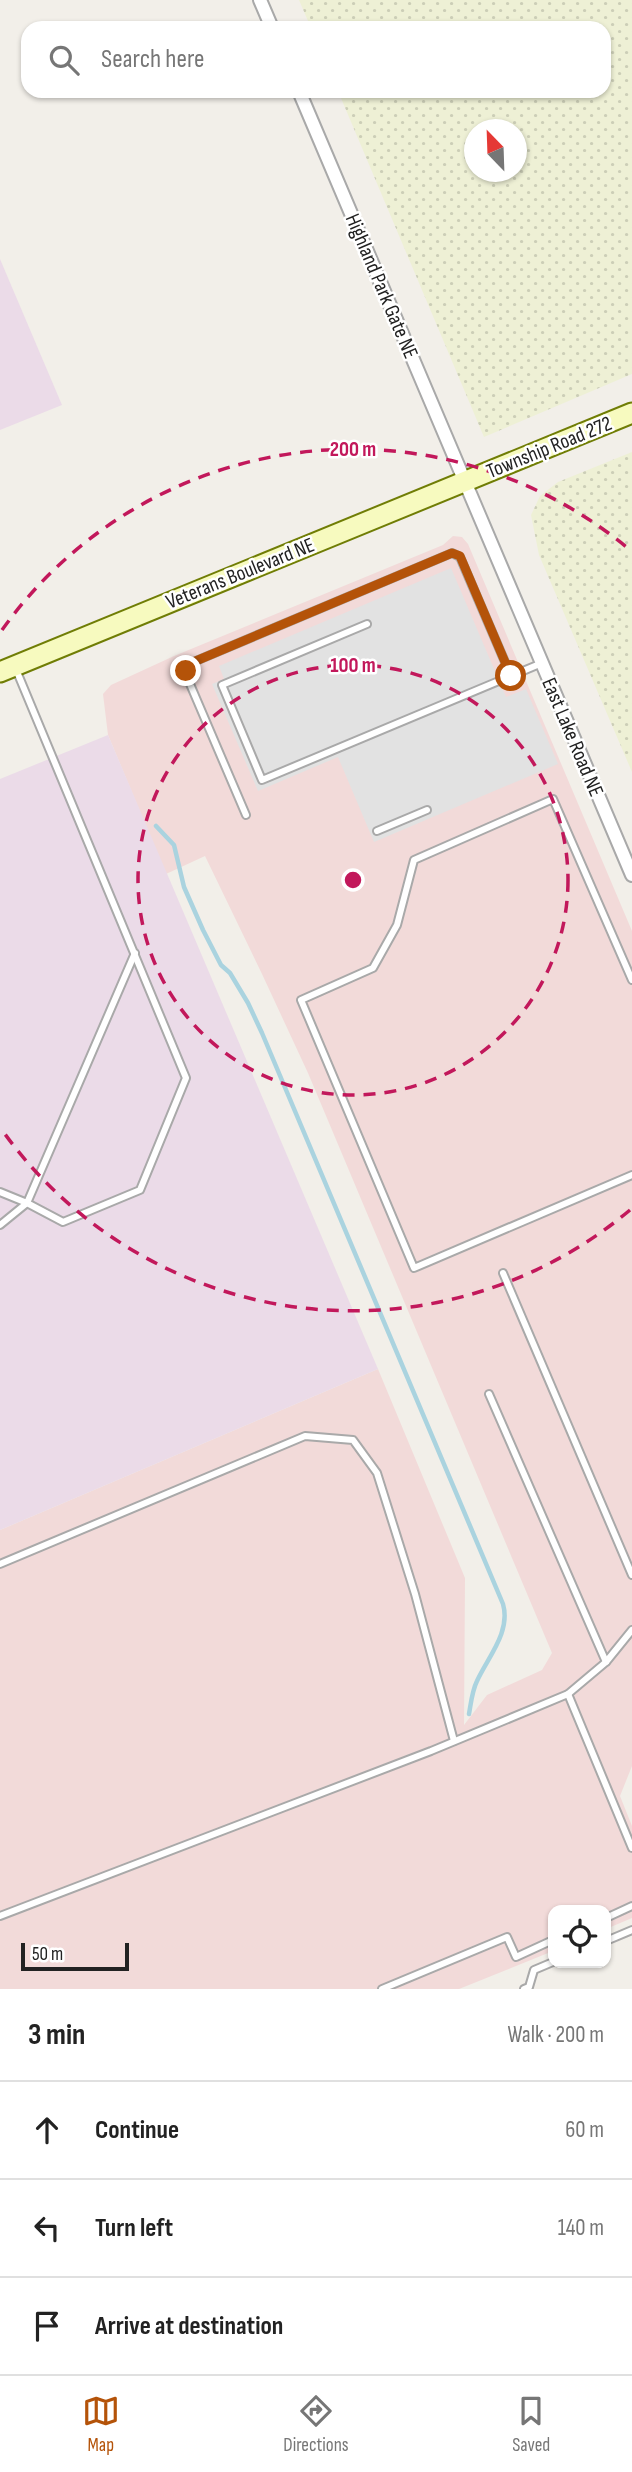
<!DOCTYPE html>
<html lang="en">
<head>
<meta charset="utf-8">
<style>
  body { margin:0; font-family:"Sofia Sans Condensed",sans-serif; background:#f6f6f6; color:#222 }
  .controls { position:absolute; right:21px; bottom:21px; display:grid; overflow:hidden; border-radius:14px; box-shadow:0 2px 5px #0004 }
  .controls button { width:63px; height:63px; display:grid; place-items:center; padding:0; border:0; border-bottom:2px solid #e0e0e0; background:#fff; color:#222; font:35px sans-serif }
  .compass { position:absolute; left:464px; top:119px; width:63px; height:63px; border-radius:50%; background:#fff; box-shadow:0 2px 5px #0004; rotate:337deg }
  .scale { position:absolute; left:21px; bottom:18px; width:108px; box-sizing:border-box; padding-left:7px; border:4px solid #222; border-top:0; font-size:19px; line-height:24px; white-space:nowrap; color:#222; -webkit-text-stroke:5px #fff; paint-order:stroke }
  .stop { position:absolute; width:21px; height:21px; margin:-16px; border:5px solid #b45309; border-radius:50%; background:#fff }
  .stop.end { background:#b45309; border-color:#fff; box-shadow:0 2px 7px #0008 }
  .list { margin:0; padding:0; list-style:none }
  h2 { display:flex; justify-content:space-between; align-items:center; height:91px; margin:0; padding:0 28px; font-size:30px }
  h2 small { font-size:23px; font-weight:400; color:#767676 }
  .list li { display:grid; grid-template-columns:46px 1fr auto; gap:21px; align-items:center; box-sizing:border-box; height:98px; padding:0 28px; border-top:2px solid #e0e0e0 }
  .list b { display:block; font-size:26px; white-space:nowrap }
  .list em { font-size:23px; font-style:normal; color:#767676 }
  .icon { flex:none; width:38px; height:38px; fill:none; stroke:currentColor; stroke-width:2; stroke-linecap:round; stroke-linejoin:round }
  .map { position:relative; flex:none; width:632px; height:1989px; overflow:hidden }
  .search { position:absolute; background:#fff; box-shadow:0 2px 5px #0004; left:21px; right:21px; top:21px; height:77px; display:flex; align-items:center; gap:18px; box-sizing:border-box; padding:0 24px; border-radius:21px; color:#767676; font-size:26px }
  .sheet { height:385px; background:#fff }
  nav { display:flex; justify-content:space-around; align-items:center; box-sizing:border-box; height:98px; border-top:2px solid #e0e0e0; background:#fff; font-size:19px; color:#767676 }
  nav a { display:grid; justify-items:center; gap:4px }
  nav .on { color:#b45309 }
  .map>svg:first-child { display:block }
  .commercial { fill:#f2dad9 }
  .industrial { fill:#ebdbe8 }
  .farmland { fill:url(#farmland-dots); fill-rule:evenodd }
  .parking { fill:#e2e2e2 }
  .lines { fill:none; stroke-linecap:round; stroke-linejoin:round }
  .stream { stroke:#aad3df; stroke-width:4.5 }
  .service-casing { stroke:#a9a9a9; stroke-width:10 }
  .minor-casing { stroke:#a9a9a9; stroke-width:16 }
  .secondary-casing { stroke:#707d05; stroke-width:23 }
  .service { stroke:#fff; stroke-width:6 }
  .minor { stroke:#fff; stroke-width:12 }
  .secondary { stroke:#f7fabf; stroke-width:19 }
  .route { stroke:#b45309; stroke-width:9 }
  .ring { fill:none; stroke:#c2185b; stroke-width:3.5; stroke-dasharray:12 9 }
  .labels { text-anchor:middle; stroke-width:5; stroke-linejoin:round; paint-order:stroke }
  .street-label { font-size:21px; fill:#222; stroke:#fff }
  .centre { fill:#c2185b; stroke:#fff; stroke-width:3.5 }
  .ring-label { font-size:21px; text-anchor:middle; font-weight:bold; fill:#c2185b; stroke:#fff; stroke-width:5; stroke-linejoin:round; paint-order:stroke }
</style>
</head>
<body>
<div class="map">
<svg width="632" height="1989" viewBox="0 0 632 1989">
  <defs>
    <pattern id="farmland-dots" width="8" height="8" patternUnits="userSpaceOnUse" patternTransform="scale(1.75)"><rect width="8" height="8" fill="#eef0d5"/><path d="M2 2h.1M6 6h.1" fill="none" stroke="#ccceb7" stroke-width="1.8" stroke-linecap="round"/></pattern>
  </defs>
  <rect width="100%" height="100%" fill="#f2efe9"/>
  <path class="commercial" d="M453 536 462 537 468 544 632 931V1766L620 1796 632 1826V1918L606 1929V1910H553V1951L459 1989H0V1530L378 1369 465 1578 464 1725 487 1695 542 1670 552 1653 308 1073 262 974 205 856 166 874 108 735 103 694 111 685 174 656 443 545Z"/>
  <g class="industrial">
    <path d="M0 259 62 405 0 430Z"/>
    <path d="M108 735 378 1369 0 1530V779Z"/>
  </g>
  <g class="farmland">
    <path d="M299 0H632V374L484 437 338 91H604V28H311ZM475 130H516V172H475Z"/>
    <path d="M632 452V772L539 555 531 515 540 496 558 482Z"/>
  </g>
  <path class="parking" d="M451 568 506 697 526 689 558 764 374 842 338 757 258 791 212 684 224 679 219 666Z"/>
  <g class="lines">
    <path class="stream" d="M156 826 174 845 184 887 203 930 221 965 230 973 248 1003 262 1033 503 1604C511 1632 488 1657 477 1681 472 1691 471 1703 469 1714"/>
    <g class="service-casing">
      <g id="service">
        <path d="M367 624 222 685 262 780 542 663"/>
        <path d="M246 815 187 677 186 671 191 663 452 553 460 557 511 676"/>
        <path d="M377 831 427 810"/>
        <path d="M632 980 553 799 414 860 397 925 373 968 301 1000 414 1268 632 1175"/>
        <path d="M0 1192 27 1203 135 953"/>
        <path d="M0 1225 27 1203 63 1222 140 1190 186 1078 15 667"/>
        <path d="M503 1273 632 1575"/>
        <path d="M489 1394 606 1662"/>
        <path d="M0 1564 305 1436 353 1440 377 1473 415 1594 454 1741"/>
        <path d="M568 1694 632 1848"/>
        <path d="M0 1916 431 1751 568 1694 606 1662 632 1630"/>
        <path d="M606 1918 632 1906"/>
        <path d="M606 1941 632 1930"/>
        <path d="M382 1989 507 1937 516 1957 553 1940"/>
        <path d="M524 1989 529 1987 534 1970 553 1962"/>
      </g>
    </g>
    <g class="minor-casing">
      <g id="minor">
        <path d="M260 0 272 28"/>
        <path d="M299 91 632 875"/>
      </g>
    </g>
    <g class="secondary-casing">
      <path id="secondary" d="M0 672 632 413"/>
    </g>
    <use href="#service" class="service"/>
    <use href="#minor" class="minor"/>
    <use href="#secondary" class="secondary"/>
  </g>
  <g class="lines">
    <path class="route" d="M186 671 191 663 452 553 460 556 511 676"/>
  </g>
  <g class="ring">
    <circle cx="353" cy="880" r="215"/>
    <path d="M630 1210A431 431 0 0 1 2 1130M2 630A431 431 0 0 1 630 550"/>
  </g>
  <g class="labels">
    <g class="street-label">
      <text transform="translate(382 286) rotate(67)" y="7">Highland Park Gate NE</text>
      <text transform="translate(549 447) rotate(-22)" y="7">Township Road 272</text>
      <text transform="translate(240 573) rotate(-22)" y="7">Veterans Boulevard NE</text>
      <text transform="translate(573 737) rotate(67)" y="7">East Lake Road NE</text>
    </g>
  </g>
  <circle cx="353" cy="880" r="10" class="centre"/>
  <g class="ring-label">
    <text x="353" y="456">200 m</text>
    <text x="353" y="672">100 m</text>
  </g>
</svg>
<div class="controls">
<button><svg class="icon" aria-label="locate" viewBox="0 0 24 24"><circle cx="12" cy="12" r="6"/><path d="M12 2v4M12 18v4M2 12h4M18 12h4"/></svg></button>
</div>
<svg class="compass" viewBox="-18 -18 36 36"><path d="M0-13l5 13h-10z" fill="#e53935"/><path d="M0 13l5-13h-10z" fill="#767676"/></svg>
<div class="scale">50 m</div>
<div class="stop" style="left:511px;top:676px"></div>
<div class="stop end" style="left:186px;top:671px"></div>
<div class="search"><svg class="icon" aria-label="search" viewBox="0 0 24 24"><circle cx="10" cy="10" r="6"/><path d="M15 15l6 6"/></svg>Search here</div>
</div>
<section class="sheet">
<h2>3 min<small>Walk · 200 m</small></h2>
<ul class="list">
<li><svg class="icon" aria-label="ahead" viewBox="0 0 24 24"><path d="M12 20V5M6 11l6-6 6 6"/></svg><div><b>Continue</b></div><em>60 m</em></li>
<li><svg class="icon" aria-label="left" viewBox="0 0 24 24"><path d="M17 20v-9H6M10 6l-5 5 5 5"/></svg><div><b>Turn left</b></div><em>140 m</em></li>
<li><svg class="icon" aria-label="arrive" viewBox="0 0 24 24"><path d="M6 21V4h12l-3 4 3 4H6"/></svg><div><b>Arrive at destination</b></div></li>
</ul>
</section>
<nav>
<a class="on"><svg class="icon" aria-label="map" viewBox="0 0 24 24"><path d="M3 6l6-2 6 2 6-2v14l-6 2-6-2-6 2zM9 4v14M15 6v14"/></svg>Map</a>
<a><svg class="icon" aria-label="directions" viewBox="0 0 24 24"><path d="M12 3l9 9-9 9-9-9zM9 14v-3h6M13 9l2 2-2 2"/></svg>Directions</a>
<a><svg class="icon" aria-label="saved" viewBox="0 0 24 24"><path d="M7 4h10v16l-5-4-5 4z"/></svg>Saved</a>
</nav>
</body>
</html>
